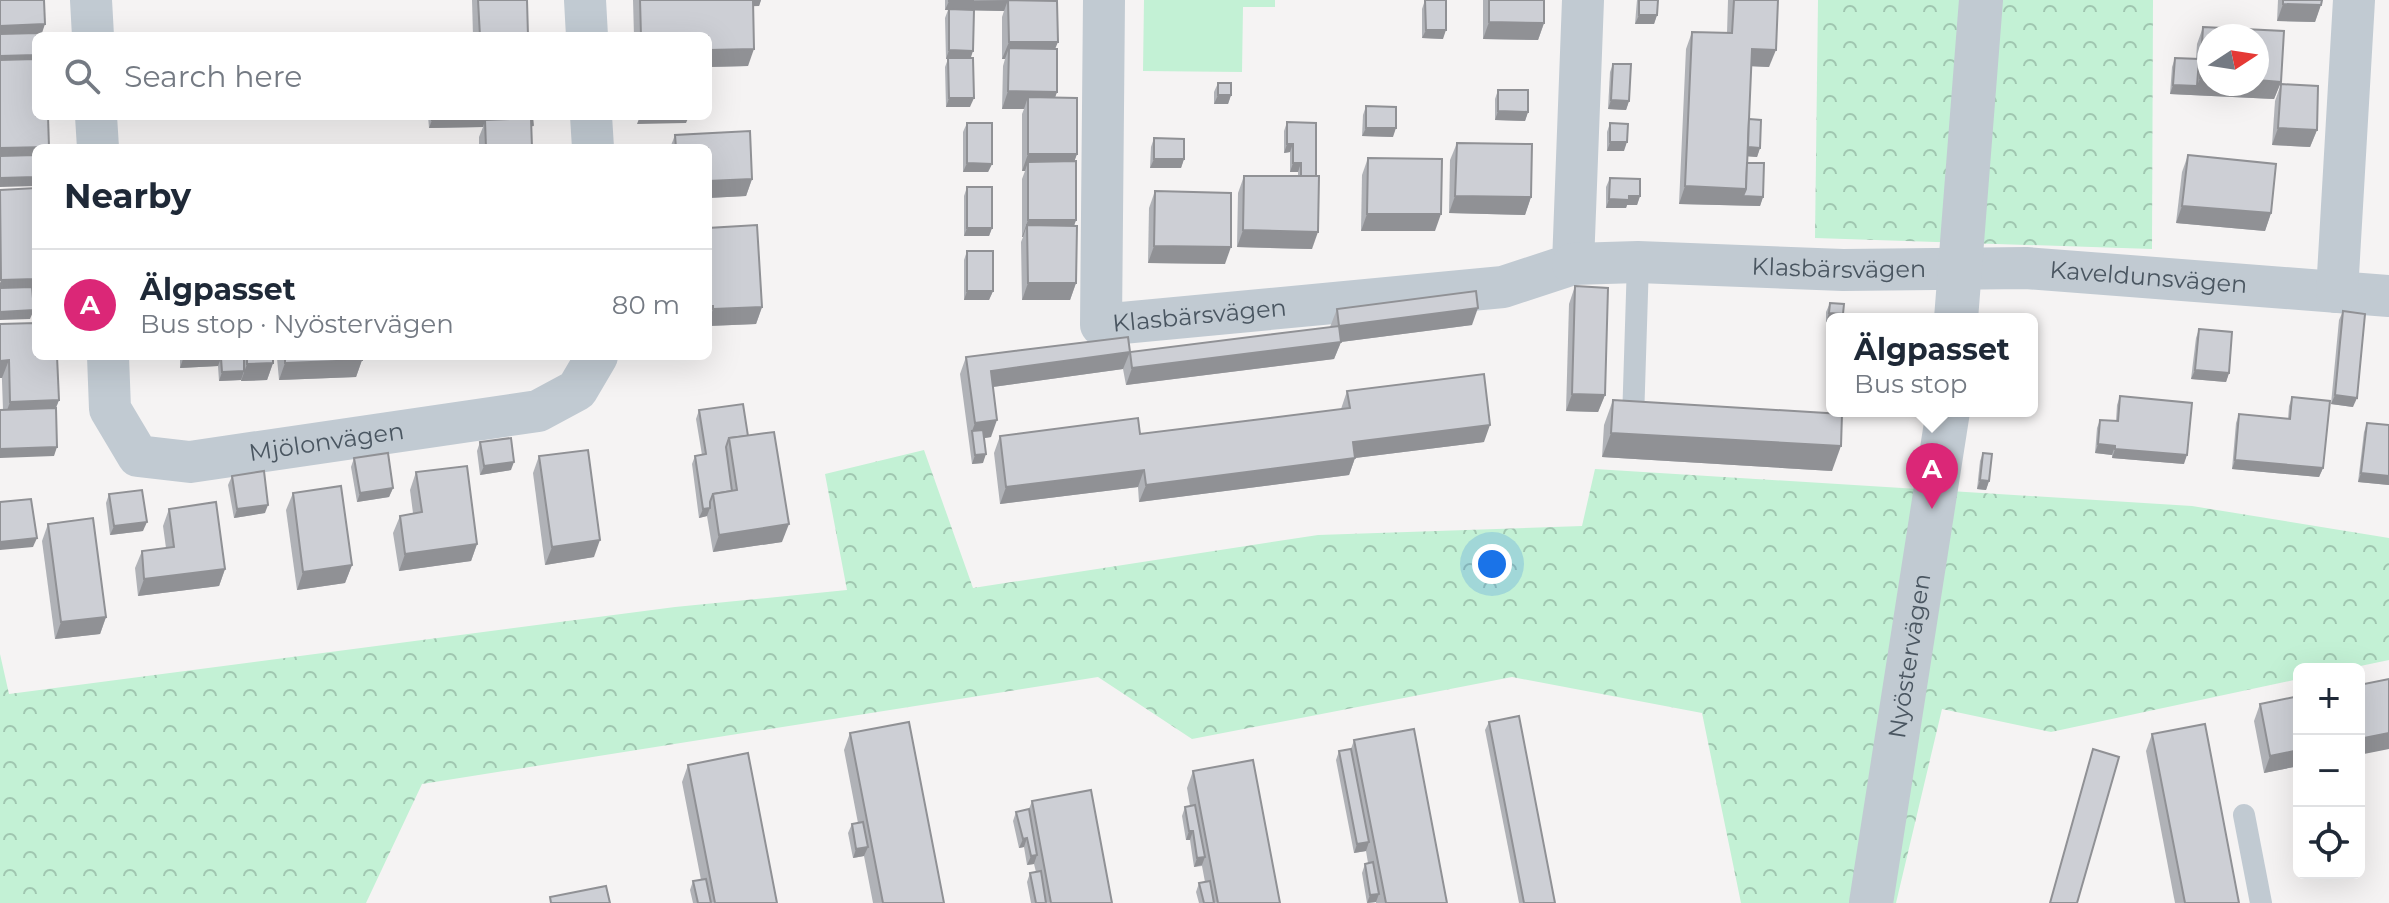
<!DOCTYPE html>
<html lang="en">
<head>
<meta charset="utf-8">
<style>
  body { margin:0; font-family:Montserrat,sans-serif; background:#f2f2f3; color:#1f2937 }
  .controls { position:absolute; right:24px; bottom:24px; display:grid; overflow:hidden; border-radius:12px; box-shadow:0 8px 32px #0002 }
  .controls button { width:72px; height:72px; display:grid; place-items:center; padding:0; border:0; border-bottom:2px solid #e0e1e3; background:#fff; color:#1f2937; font:40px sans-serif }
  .compass { position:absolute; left:2197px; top:24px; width:72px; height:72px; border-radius:50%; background:#fff; box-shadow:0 8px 32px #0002; rotate:78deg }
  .you { position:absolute; left:1492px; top:564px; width:28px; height:28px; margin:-20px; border:6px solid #fff; border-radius:50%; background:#1a73e8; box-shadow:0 0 0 12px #1a73e833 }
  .badge { display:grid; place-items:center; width:52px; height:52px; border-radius:50%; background:#db2777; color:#fff; font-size:26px; font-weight:700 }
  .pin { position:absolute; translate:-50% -66px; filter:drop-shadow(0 2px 4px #0008) }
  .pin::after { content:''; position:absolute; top:42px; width:28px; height:24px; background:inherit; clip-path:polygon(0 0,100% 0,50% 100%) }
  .popup { position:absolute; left:1826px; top:313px; width:212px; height:104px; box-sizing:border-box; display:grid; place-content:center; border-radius:12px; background:#fff; filter:drop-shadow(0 2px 6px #0005); font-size:26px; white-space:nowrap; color:#747a83 }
  .popup b { font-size:30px; color:#1f2937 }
  .popup::after { content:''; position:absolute; left:50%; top:100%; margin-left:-16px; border:16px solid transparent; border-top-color:#fff }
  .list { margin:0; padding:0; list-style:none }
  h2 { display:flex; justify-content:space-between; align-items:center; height:104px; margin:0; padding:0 32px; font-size:34px }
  h2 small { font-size:26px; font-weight:400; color:#747a83 }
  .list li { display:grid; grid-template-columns:52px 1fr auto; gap:24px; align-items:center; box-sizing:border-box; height:112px; padding:0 32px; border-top:2px solid #e0e1e3 }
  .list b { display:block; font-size:30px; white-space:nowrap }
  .list p { margin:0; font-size:26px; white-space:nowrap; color:#747a83 }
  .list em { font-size:26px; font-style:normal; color:#747a83 }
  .icon { flex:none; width:44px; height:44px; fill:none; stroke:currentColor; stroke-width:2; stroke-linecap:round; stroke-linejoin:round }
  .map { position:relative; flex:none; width:2389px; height:903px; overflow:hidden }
  .search { position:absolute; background:#fff; box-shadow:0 8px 32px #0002; left:32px; top:32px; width:680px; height:88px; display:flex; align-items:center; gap:20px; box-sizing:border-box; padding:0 28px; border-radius:12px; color:#747a83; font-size:30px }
  .panel { position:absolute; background:#fff; box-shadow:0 8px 32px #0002; left:32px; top:144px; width:680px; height:216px; border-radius:12px }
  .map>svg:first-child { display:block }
  .forest { fill:url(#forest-crowns) }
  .park { fill:#c3f1d5 }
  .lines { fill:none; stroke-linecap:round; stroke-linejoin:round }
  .service { stroke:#c1cad2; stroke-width:22 }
  .minor { stroke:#c1cad2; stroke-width:42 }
  .tertiary { stroke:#c1cad2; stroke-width:44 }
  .wall { fill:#b0b2b7 }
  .shaded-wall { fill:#909195 }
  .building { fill:#cdcfd5; stroke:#909195; stroke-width:2 }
  .labels { text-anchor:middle; stroke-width:8; stroke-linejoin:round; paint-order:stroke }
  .street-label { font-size:24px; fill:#4a5661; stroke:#fff }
</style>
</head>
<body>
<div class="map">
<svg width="2389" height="903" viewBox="0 0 2389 903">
  <defs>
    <pattern id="forest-crowns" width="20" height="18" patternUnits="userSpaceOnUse" patternTransform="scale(2)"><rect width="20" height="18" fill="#c3f1d5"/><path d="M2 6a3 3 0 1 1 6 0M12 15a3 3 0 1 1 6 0" fill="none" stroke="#a0c6b0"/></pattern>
  </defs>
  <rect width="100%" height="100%" fill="#f5f3f3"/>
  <g class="forest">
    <path d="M1818 0H2153L2152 249 1815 238Z"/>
    <path d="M924 450 973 588 1318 535 1582 526 1595 469 2192 506 2389 538V660L2346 669H2299V679L2051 732 1942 709 1896 903H1741L1702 713 1512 677 1192 739 1098 677 422 784 366 903H0V654L9 694 675 607 847 590 825 474Z"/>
  </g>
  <path class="park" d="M1144 0H1275V7H1243L1242 72 1143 71Z"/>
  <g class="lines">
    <g class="service">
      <path d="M1633 420 1638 262"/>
      <path d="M2244 815 2261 903"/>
    </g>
    <g class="minor">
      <path d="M91 0 93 36"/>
      <path d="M585 0 587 36"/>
      <path id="s1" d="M1104 0 1101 325 1503 287 1573 264 1583 0"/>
      <path d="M96 116 98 148"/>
      <path d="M591 116 593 148"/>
      <path id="s2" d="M1573 264 1638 262 1843 270 2026 268 2389 296"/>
      <path d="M2337 292 2354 0"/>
      <path id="s3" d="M108 356 110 409 138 456 190 462 538 411 577 390 597 356"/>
    </g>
    <g class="tertiary">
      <path d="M1956 319 1981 0"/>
      <path id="s4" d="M1871 903 1948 411"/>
    </g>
  </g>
  <g class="wall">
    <path d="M472 0H527L528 36H473Z"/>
    <path d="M633 0H761L759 6H753L748 66 708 67V36H634Z"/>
    <path d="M945 0H1055V49L1057 92 1055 97 1077 154 1074 161 1076 220 1074 226 1076 283 1070 300H1022L1021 242 1023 237H1022V179L1025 171H1022V114L1024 109H1002L1003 66 1005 59H1002V17L1004 11 974 10 971 58 970 107H946L945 67 948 59H946L945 18 948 10H945Z"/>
    <path d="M1425 0 1443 39 1422 38V9Z"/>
    <path d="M1483 0H1544V23L1538 40 1483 39Z"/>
    <path d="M1637 0H1658L1657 15 1654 24H1635Z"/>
    <path d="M1728 0H1778L1769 67 1751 66 1749 119 1760 148 1757 157 1748 156 1747 163 1763 197 1760 206 1679 204 1686 49 1692 32 1727 33Z"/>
    <path d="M2278 0H2322L2315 22 2277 21Z"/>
    <path d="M2203 27 2281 82 2274 99 2170 94 2172 67 2175 58 2196 59 2197 44Z"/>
    <path d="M1613 64 1629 101 1626 110 1608 109 1610 72Z"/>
    <path d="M1218 83 1231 95 1228 104H1214V92Z"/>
    <path d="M2281 84 2317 130 2310 147 2272 145 2275 101Z"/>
    <path d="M1498 90 1528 112 1525 121 1495 120V99Z"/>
    <path d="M1366 106 1393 137 1362 136 1363 115Z"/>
    <path d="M428 116H532V148H479V137L483 127 429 128Z"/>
    <path d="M1287 122 1316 123 1312 249 1237 247 1238 193 1244 176H1298V172H1290V152L1284 153V131Z"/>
    <path d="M967 123 992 164 988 172H963V132Z"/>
    <path d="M1610 123 1624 151H1607V132Z"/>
    <path d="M750 131 752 179 746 196 708 198V148H670L675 135Z"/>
    <path d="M1154 138 1184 159 1181 168H1150L1151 147Z"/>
    <path d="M1457 143 1531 197 1525 215 1449 213 1450 160Z"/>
    <path d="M2188 155 2271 213 2265 231 2176 223 2182 172Z"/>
    <path d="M1368 158 1435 231H1361L1362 175Z"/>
    <path d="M1610 178 1640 196 1637 205H1627L1626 208H1606V187Z"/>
    <path d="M967 187 992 228 989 236H964V196Z"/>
    <path d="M1155 191 1225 264 1148 263 1149 208Z"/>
    <path d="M708 228 762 307 756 324 708 326Z"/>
    <path d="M967 251 993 291 989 300H964V260Z"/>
    <path d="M1575 286 1605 395 1598 412 1566 411 1569 304Z"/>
    <path d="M1830 303 1843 314 1841 319H1832L1826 322V312Z"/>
    <path d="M1337 309 1472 325 1341 342 1334 359 1126 385 1123 369 993 387 991 437 984 438 983 463 972 464 960 374 966 357 1130 352 1330 327Z"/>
    <path d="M2343 311 2353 407 2331 404 2339 320Z"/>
    <path d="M0 324 59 400 56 408 54 456 3 410Z"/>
    <path d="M2199 329 2229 373 2226 382 2191 379 2196 338Z"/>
    <path d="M180 356H362V360L356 377 279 380 277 358H273V363L267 380 241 381V380L219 381 218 366 180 368Z"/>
    <path d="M1347 391 1484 442 1355 458 1349 475 1139 502 1138 487 1000 504 994 453 1000 436 1140 434 1341 409Z"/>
    <path d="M2120 396 2184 464 2112 458V455L2095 453 2097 428 2100 420 2116 421 2117 405Z"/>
    <path d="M2292 397 2323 468 2319 477 2232 469 2236 423 2239 414 2288 419 2289 406Z"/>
    <path d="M1613 400 1832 471 1602 457 1604 425Z"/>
    <path d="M699 410 748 436 782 542 713 552 707 516 699 518 692 464 695 456 702 455 696 419Z"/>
    <path d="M2367 423 2389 425V485L2358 482 2364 432Z"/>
    <path d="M480 442 511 470 480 475 477 451Z"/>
    <path d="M1983 453 1989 481 1986 490 1977 489 1980 461Z"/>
    <path d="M539 456 594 557 545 565 533 473Z"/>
    <path d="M354 458 393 488 389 497 357 502 351 467Z"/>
    <path d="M416 472 477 544 471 561 399 571 393 533 400 516 413 513 410 490Z"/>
    <path d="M232 476 265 513 234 518 228 485Z"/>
    <path d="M293 493 352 565 345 583 297 590 286 510Z"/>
    <path d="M109 494 143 531 110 535 106 503Z"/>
    <path d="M169 509 225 569 219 586 138 596 135 568 142 551 166 548 163 526Z"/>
    <path d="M48 524 106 617 100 634 55 639 42 541Z"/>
    <path d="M2299 696V766L2264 773 2254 721 2260 704Z"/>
    <path d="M1489 722 1555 903H1519L1485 730Z"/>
    <path d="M850 733 944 903H873L864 856 853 858 848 833 852 824 858 823 844 750Z"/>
    <path d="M2152 734 2239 903H2175L2146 751Z"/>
    <path d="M1354 740 1447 903H1376V902L1367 903 1362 873 1365 864 1368 863 1366 851 1354 853 1336 760 1339 751 1351 749Z"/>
    <path d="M688 765 777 903H693L690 890 693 881 701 880 682 782Z"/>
    <path d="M1193 771 1280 903H1199L1196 892 1199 883 1205 882 1202 866 1194 867 1190 840H1186L1182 816 1185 807 1190 806 1187 788Z"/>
    <path d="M1032 801 1112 903H1031L1027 882 1030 873 1036 872 1034 864 1027 865 1024 847 1019 848 1013 821 1016 812 1029 809Z"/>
  </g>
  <g class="shaded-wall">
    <path d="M730 0H761L759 6 727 7Z"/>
    <path d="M1008 0 1004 11 945 10 949 1Z"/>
    <path d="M2283 4 2321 5 2315 22 2277 21Z"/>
    <path d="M1639 15H1657L1654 24H1635Z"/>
    <path d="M1489 22 1544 23 1538 40 1483 39Z"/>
    <path d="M45 24 41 36 0 43V26Z"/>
    <path d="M1426 30H1446L1443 39 1422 38Z"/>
    <path d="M1009 42H1058L1051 59 1009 48 1005 59H1002Z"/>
    <path d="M754 49 748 66 708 67V50Z"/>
    <path d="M1752 49 1776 50 1769 67 1746 66Z"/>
    <path d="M949 50 973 51 970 60 946 59Z"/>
    <path d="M36 55V64L0 65V56Z"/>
    <path d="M2200 78H2209V84H2257V80L2281 82 2274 99 2170 94 2173 85 2197 86Z"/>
    <path d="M1008 91 1057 92 1051 109 1028 97 1024 109H1002Z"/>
    <path d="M1218 95H1231L1228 104H1214Z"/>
    <path d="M949 98H974L970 107H946Z"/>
    <path d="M1611 100 1629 101 1626 110 1608 109Z"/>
    <path d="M1498 111 1528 112 1525 121 1495 120Z"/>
    <path d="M640 116H689L686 123 637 124Z"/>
    <path d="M496 118 493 127 485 120 483 127 429 128 432 120Z"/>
    <path d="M1366 128H1396L1393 137 1362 136Z"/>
    <path d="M2278 128 2317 130 2310 147 2272 145Z"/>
    <path d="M1610 142H1627L1624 151H1607Z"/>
    <path d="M1287 144H1293L1290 152 1284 153Z"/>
    <path d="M49 147 48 148H36V164L0 165V148Z"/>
    <path d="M1745 147 1760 148 1757 157 1742 156Z"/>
    <path d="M1028 154H1077L1071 171 1028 162 1025 171H1022Z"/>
    <path d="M1154 159H1184L1181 168H1150Z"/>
    <path d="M967 163 992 164 988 172H963Z"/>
    <path d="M1293 163H1301L1298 172H1290Z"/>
    <path d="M36 177V186L0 187V178Z"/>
    <path d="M752 179 746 196 708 198V181Z"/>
    <path d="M1685 186 1746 189 1763 197 1760 206 1679 204Z"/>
    <path d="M1455 196 1531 197 1525 215 1449 213Z"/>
    <path d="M1629 196H1640L1637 205H1627L1626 208H1606L1609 199Z"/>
    <path d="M2182 206 2271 213 2265 231 2176 223Z"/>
    <path d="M1367 214H1441L1435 231H1361Z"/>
    <path d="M1028 220H1076L1070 237 1027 225 1023 237H1022Z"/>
    <path d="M967 228H992L989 236H964Z"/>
    <path d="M1243 230 1318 232 1312 249 1237 247Z"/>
    <path d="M1154 246 1231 247 1225 264 1148 263Z"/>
    <path d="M36 279V296L0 297V283L1 280Z"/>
    <path d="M1028 283H1076L1070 300H1022Z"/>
    <path d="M967 291H993L989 300H964Z"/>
    <path d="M708 306H713L708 319Z"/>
    <path d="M762 307 756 324 708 326V323L713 309Z"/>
    <path d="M1478 308 1472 325 1333 343 1339 326Z"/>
    <path d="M34 310 30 319 0 320V312Z"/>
    <path d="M1829 313 1843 314 1841 319H1832V323L1826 322Z"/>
    <path d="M1341 342 1334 359 1126 385 1132 368Z"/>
    <path d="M1130 352 1123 369 985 388 991 371Z"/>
    <path d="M184 356H224L221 365V358L218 366 180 368Z"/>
    <path d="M421 356H502L420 359Z"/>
    <path d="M9 360 2 378H0V361Z"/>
    <path d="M362 360 356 377 279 380 285 363Z"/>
    <path d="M273 363 267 380 241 381 247 364Z"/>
    <path d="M2195 370 2229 373 2226 382 2191 379Z"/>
    <path d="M244 371 241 380 219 381 222 372Z"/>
    <path d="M1572 394 1605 395 1598 412 1566 411Z"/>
    <path d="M2335 395 2357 398 2353 407 2331 404Z"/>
    <path d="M59 400 52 417 4 419 10 402Z"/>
    <path d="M997 420 991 437 973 440 972 431 975 423Z"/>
    <path d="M1490 425 1484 442 1355 458 1349 475 1139 502 1146 485 1353 442Z"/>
    <path d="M1611 433 1841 446 1832 471 1602 457Z"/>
    <path d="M2098 444 2115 446 2112 455 2095 453Z"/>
    <path d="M57 447 54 456 0 458V449Z"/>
    <path d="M2115 449 2187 455 2184 464 2112 458Z"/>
    <path d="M986 454 983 463 972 464 975 455Z"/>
    <path d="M2235 460 2323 468 2319 477 2232 469Z"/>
    <path d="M514 462 511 470 480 475 484 466Z"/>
    <path d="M1144 470 1138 487 1000 504 1006 487Z"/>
    <path d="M2361 473 2389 476V485L2358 482Z"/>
    <path d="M1980 480 1989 481 1986 490 1977 489Z"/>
    <path d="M393 488 389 497 357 502 360 493Z"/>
    <path d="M268 505 265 513 234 518 237 509Z"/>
    <path d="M710 508 707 516 699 518 703 509Z"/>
    <path d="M147 522 143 531 110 535 114 526Z"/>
    <path d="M789 524 782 542 713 552 719 535Z"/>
    <path d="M37 538 33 547 0 550V542Z"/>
    <path d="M600 540 594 557 545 565 552 547Z"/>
    <path d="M477 544 471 561 399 571 405 554Z"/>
    <path d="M352 565 345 583 297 590 303 572Z"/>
    <path d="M225 569 219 586 138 596 144 579Z"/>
    <path d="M106 617 100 634 55 639 61 622Z"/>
    <path d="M2389 733V749L2359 755V739Z"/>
    <path d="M2299 750V766L2264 773 2270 756Z"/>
    <path d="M1189 831H1193L1190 840H1186Z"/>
    <path d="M1027 838 1024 847 1019 848 1023 839Z"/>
    <path d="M1369 842 1366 851 1354 853 1357 844Z"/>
    <path d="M868 847 864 856 853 858 856 849Z"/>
    <path d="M1037 855 1034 864 1027 865 1031 856Z"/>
    <path d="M1205 857 1202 865 1194 867 1197 858Z"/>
    <path d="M1379 894 1376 902 1367 903 1370 895Z"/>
  </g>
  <g class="building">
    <path d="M0 0H44L45 24 0 26Z"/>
    <path d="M478 0H527L528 36H480Z"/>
    <path d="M640 0H753L754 49 708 50V36H641Z"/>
    <rect x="949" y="0" width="24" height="1"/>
    <path d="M1008 0 1057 1 1058 42H1009Z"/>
    <path d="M1425 0H1446V30H1426Z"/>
    <path d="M1489 0H1544V23L1489 22Z"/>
    <path d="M1639 0H1658L1657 15H1639Z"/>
    <path d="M1734 0H1778L1776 50 1752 49 1746 189 1685 186 1692 32 1732 33Z"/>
    <path d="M2283 0H2322L2321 5 2283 4Z"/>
    <path d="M949 9 974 10 973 51 949 50Z"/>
    <path d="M2203 27 2284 31 2281 82 2257 80V36H2209V78H2200Z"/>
    <path d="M38 33V36H36V55L0 56V34Z"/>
    <path d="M1009 48 1057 49V92L1008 91Z"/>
    <path d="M948 58H973L974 98H949Z"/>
    <path d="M2175 58 2199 59 2197 86 2173 85Z"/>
    <path d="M36 59V116H48L49 147 0 148V60Z"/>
    <path d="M1613 64H1631L1629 101 1611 100Z"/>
    <rect x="1218" y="83" width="13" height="12"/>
    <path d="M2281 84 2318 86 2317 130 2278 128Z"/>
    <path d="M1498 90H1528V112L1498 111Z"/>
    <path d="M1028 97 1077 98V154H1028Z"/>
    <path d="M1366 106 1396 107V128H1366Z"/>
    <path d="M432 116H532L533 126 531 118 496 120V118L432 120Z"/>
    <path d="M531 118 532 148H486L485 120Z"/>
    <path d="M1749 119 1761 120 1760 148 1748 147Z"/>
    <path d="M1287 122 1316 123V176H1301V163H1293V144H1287Z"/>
    <path d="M967 123H992V164L967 163Z"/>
    <path d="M1610 123 1628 124 1627 142H1610Z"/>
    <path d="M750 131 752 179 708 181V148H676L675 135Z"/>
    <path d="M1154 138 1184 139V159H1154Z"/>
    <path d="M1457 143 1532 144 1531 197 1455 196Z"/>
    <path d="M36 155V177L0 178V156Z"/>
    <path d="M2188 155 2276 164 2271 213 2182 206Z"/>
    <path d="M1368 158 1442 159 1441 214H1367Z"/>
    <path d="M1076 161V220H1028V162Z"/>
    <path d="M1747 163H1764L1763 197 1743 196 1746 189Z"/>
    <path d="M1244 176H1319L1318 232 1243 230Z"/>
    <path d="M1610 178 1640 179V196H1629V200L1609 199Z"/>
    <rect x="967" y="187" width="25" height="41"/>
    <path d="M36 188V279L1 280 0 190Z"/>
    <path d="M1155 191 1231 193V247L1154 246Z"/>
    <path d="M757 225 762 307 713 309V306H708V275H711L708 228Z"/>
    <path d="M1027 225 1077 226 1076 283H1028Z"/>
    <rect x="967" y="251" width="26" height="40"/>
    <path d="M1575 286 1608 288 1605 395 1572 394Z"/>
    <path d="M32 287 34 310 0 312V288Z"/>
    <path d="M1476 291 1478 308 1339 326 1337 309Z"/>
    <path d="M1830 303 1844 304 1843 314 1829 313Z"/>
    <path d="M2343 311 2365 314 2357 398 2335 395Z"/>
    <path d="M36 323V356H57L59 400 10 402 9 360 0 361V324Z"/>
    <path d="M1339 326 1341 342 1132 368 1130 352Z"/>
    <path d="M2199 329 2232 332 2229 373 2195 370Z"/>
    <path d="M1128 337 1130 352 991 371 997 420 975 423 966 357Z"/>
    <path d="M224 356H244V371L222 372 221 358Z"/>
    <path d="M247 356H273V363L247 364Z"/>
    <path d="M285 356H362V360L285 363Z"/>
    <path d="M1484 374 1490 425 1353 442 1355 458 1146 485 1144 470 1006 487 1000 436 1138 418 1140 434 1350 408 1347 391Z"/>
    <path d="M2120 396 2192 403 2187 455 2115 449V446L2098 444 2100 420 2118 421Z"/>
    <path d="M2292 397 2330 401 2323 468 2235 460 2239 414 2290 419Z"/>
    <path d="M1613 400 1842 414 1841 446 1611 433Z"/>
    <path d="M743 404 748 436 729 438 726 447 732 491 713 494 710 502V508L703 509 695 456 706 454 699 410Z"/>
    <path d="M56 408 57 447 0 449V410Z"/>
    <path d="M2367 423 2389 425V476L2361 473Z"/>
    <path d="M983 430 986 454 975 455 972 431Z"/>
    <path d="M774 432 789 524 719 535 713 494 737 490 729 438Z"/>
    <path d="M511 438 514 462 484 466 480 442Z"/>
    <path d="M588 450 600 540 552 547 539 456Z"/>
    <path d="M388 453 393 488 360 493 354 458Z"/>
    <path d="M1983 453 1992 454 1989 481 1980 480Z"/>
    <path d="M467 466 477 544 405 554 400 516 422 512 416 472Z"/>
    <path d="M264 471 268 505 237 509 232 476Z"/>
    <path d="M341 486 352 565 303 572 293 493Z"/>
    <path d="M142 490 147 522 114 526 109 494Z"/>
    <path d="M31 499 37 538 0 542V502Z"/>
    <path d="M216 502 225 569 144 579 142 551 174 547 169 509Z"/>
    <path d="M93 518 106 617 61 622 48 524Z"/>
    <path d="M2389 679V733L2359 739V685Z"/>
    <path d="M2299 696V750L2270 756 2260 704Z"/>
    <path d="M1519 716 1555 903H1524L1489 722Z"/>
    <path d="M909 722 944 903H883L850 733Z"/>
    <path d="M2205 724 2239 903H2185L2152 734Z"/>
    <path d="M1414 729 1447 903H1386L1354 740Z"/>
    <path d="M1351 749 1369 842 1357 844 1339 751Z"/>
    <path d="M2093 749 2119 757 2077 903H2050Z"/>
    <path d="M748 753 777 903H715L688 765Z"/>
    <path d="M1253 760 1280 903H1218L1193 771Z"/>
    <path d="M1091 790 1112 903H1051L1032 801Z"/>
    <path d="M1195 805 1205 857 1197 858 1193 831H1189L1185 807Z"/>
    <path d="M1029 809 1037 855 1031 856 1027 838 1023 839 1016 812Z"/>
    <path d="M863 822 868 847 856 849 852 824Z"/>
    <path d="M1373 862 1379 894 1370 895 1365 864Z"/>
    <path d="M1041 871 1046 903H1036L1030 873Z"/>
    <path d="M706 879 711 903H698L693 881Z"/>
    <path d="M1210 881 1214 903H1204L1199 883Z"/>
    <path d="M606 886 610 903H551L550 897Z"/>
  </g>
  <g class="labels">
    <g class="street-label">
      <text dy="8" stroke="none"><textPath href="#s2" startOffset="266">Klasbärsvägen</textPath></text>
      <text dy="8" stroke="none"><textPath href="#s2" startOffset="576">Kaveldunsvägen</textPath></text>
      <text dy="8" stroke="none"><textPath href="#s1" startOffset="424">Klasbärsvägen</textPath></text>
      <text dy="8" stroke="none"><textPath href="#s3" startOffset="298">Mjölonvägen</textPath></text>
      <text dy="8" stroke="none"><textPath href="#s4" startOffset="250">Nyöstervägen</textPath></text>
    </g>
  </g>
</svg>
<div class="controls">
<button>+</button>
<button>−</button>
<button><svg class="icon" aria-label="locate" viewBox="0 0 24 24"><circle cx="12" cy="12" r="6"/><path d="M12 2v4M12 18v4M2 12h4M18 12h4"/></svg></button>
</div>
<svg class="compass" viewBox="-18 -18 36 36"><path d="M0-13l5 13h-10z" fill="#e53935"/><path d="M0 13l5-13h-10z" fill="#747a83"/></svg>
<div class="you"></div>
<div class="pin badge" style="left:1932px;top:509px">A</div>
<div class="popup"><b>Älgpasset</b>Bus stop</div>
<div class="search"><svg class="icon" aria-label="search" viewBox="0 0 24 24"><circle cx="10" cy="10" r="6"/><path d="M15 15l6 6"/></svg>Search here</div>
<section class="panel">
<h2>Nearby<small></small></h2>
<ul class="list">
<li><span class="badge">A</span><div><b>Älgpasset</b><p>Bus stop · Nyöstervägen</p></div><em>80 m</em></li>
</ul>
</section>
</div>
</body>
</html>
